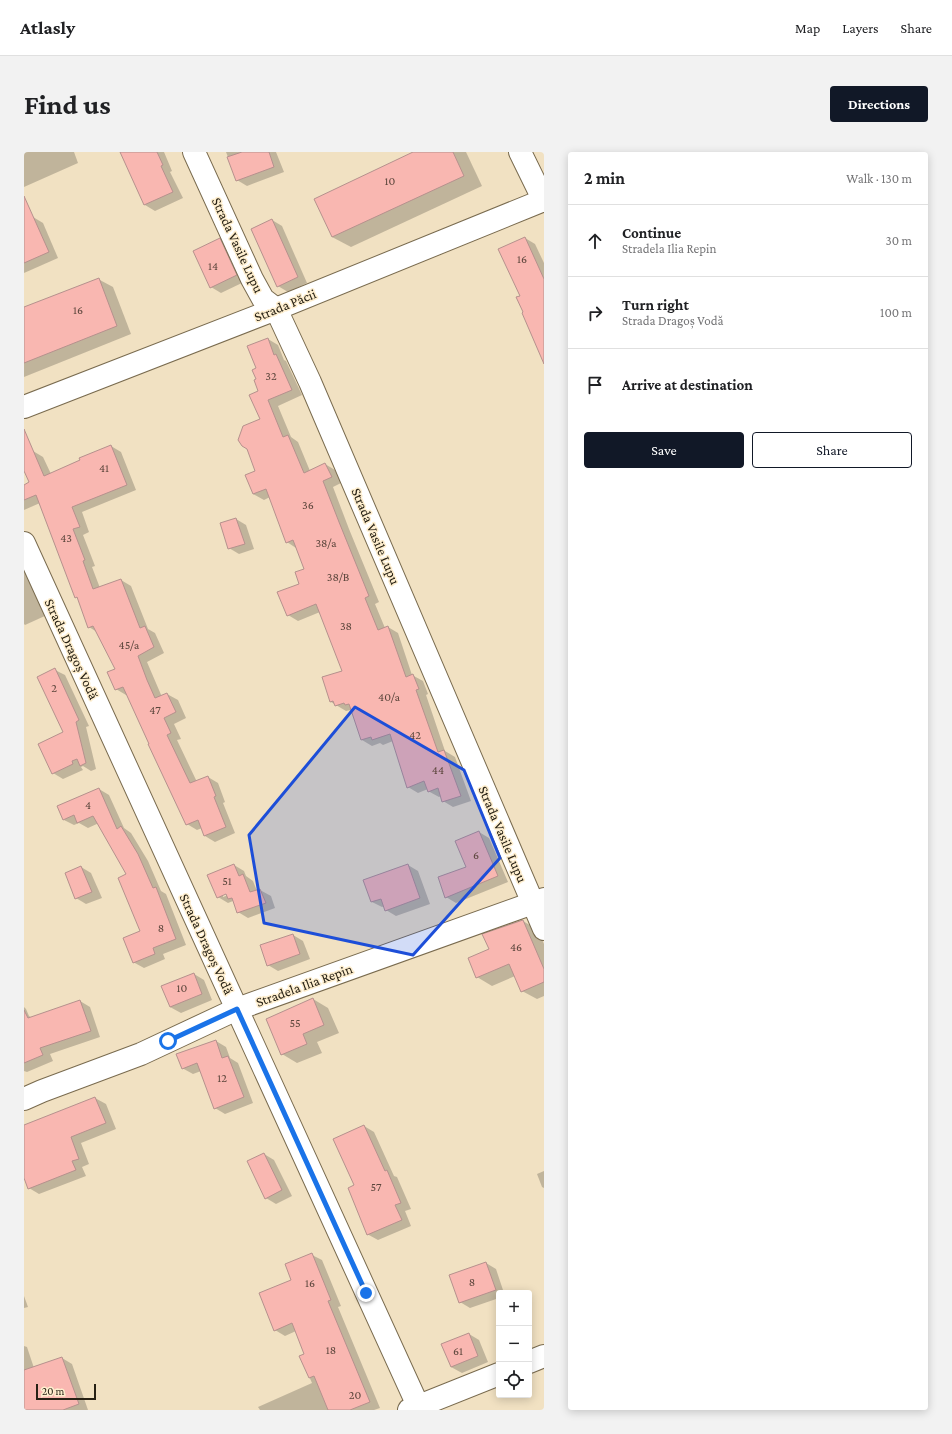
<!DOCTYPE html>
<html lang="en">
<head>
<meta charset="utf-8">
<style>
  body { margin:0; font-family:"Crimson Pro",serif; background:#f2f2f2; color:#202124 }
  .controls { position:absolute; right:12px; bottom:12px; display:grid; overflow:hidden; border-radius:4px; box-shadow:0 2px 10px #0003 }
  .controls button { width:36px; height:36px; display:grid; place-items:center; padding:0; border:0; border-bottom:1px solid #e0e0e0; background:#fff; color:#202124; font:20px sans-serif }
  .scale { position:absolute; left:12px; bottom:10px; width:60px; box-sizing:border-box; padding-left:4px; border:2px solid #272115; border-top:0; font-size:11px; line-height:14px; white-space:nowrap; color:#272115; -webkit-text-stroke:3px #feeece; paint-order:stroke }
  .stop { position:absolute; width:12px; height:12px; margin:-9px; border:3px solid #1a73e8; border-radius:50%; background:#fff }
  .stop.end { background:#1a73e8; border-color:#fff; box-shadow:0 1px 4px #0008 }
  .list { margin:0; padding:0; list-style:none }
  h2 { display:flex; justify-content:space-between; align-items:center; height:52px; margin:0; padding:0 16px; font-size:17px }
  h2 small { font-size:13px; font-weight:400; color:#757577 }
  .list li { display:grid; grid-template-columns:26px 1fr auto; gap:12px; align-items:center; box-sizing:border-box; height:72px; padding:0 16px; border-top:1px solid #e0e0e0 }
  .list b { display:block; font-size:15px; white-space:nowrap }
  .list p { margin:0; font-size:13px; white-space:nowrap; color:#757577 }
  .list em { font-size:13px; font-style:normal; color:#757577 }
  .actions { display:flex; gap:8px; padding:12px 16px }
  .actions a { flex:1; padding:9px 0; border:1px solid #111827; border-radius:4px; text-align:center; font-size:14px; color:#111827 }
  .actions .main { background:#111827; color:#fff }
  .icon { flex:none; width:22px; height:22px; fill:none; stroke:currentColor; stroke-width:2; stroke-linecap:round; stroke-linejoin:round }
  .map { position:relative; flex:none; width:520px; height:1258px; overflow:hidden; border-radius:4px }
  header { display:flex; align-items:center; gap:24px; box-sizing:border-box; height:56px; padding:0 20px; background:#fff; border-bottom:1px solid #e0e0e0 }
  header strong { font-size:19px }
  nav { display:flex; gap:22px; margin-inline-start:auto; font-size:14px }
  .intro { display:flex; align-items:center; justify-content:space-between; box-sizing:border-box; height:96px; padding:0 24px }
  h1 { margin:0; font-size:28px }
  .button { padding:10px 18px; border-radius:4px; background:#111827; color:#fff; font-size:14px; font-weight:700 }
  main { display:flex; gap:24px; padding:0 24px }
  aside { flex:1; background:#fff; border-radius:4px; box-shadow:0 2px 10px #0003 }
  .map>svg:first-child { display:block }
  .shadow { fill:#0003; fill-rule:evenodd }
  .building { fill:#f9b7b1; stroke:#b5918d }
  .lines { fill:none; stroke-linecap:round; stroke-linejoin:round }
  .street-casing { stroke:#796b4f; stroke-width:24 }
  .street { stroke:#fff; stroke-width:22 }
  .route { stroke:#1a73e8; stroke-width:5 }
  .marked { fill:#1d4ed8; fill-opacity:0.2; stroke:#1d4ed8; stroke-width:3; stroke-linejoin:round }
  .labels { text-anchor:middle; stroke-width:3; stroke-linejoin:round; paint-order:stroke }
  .number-label { font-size:12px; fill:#5c463c }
  .street-label { font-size:14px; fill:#272115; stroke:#feeece }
</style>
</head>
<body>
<header>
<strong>Atlasly</strong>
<nav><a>Map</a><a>Layers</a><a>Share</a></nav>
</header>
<div class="intro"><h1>Find us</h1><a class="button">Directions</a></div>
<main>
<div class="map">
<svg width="520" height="1258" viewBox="0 0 520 1258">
  <rect width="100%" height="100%" fill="#f1e1c2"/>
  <g class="shadow">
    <path d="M0 0H50L54 11 0 35Z"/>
    <path d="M97 0H140L148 19 146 20 159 46 131 59 121 53Z"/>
    <path d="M202 0H252L260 20 223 34 213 28Z"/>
    <path d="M392 0H442L458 34 327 95 308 85Z"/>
    <path d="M9 65 19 71 34 106 0 121V69Z"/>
    <path d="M248 68 258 74 283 131 264 140 254 134Z"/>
    <path d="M501 86 511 92 520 111V200L500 161 497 144Z"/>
    <path d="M196 87 206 93 222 129 197 141 187 135Z"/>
    <path d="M74 127 89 135 107 182 0 225V156Z"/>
    <path d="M244 187 254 193 260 208 262 209 278 243 254 254 267 285 274 290 286 319 301 312 311 318 317 331 309 335 325 377 355 450 351 452 361 476 364 475 374 481 388 523 399 529 404 542 402 543 421 599 431 605 447 649 429 655 419 649 417 644 415 645 404 639V637L394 641 384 635 369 589 359 593 356 591 348 594 338 588 327 558 322 559 307 550 299 526 320 519 296 460 274 469 264 463 281 418 272 396 263 390 246 345 240 348 229 342 233 320 237 268 233 216Z"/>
    <path d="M87 294 97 300 112 338 58 360 65 380 59 383 71 414 68 415 76 436 97 428 107 434 124 477 131 481 140 501 123 510 138 545 143 542 154 548 162 566 150 572 157 587 153 588 173 630 184 625 194 631 201 650 199 651 211 681 191 690 181 684 178 676 173 678 163 672 104 542 102 543 92 537V517L73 480 65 475 55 447 52 445 16 351 0 358V334L7 331 0 314V303L9 299 19 305 27 322Z"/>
    <path d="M212 367 222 373 230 397 215 402 205 396Z"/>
    <path d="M0 413 23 463 1 473 0 472Z"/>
    <path d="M31 518 41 523 65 574 62 575 72 617 67 619 59 614 57 615 59 618 39 627 29 621 41 580Z"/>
    <path d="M75 637 85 643 100 676 107 681 124 709 137 739 142 742 162 793 139 802 141 807 120 816 109 810 117 780 104 723 75 671 64 676 55 671 50 673 40 668Z"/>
    <path d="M455 680 465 686 484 730 432 751 422 745 444 715Z"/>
    <path d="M210 713 220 719 222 724 229 729 233 739 236 738 247 744 251 756 224 766 214 760 209 749 204 751 194 745ZM206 740 207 742 199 745V742Z"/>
    <path d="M384 713 394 719 406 752 372 764 362 758 361 754 358 755 348 750Z"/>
    <path d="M57 715 67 721 78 746 62 752 52 746Z"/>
    <path d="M499 769 514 778 520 792V844L513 847 498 839 491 824 468 834 453 825 466 797Z"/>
    <path d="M269 783 279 789 286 807 254 819 244 813Z"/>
    <path d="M170 822 180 828 188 848 157 861 146 855Z"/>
    <path d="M289 847 304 856 315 881 293 890 298 901 273 911 258 902Z"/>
    <path d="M56 849 66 855 76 885 26 902 29 909 3 920 0 919V855L2 857 5 864 8 866Z"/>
    <path d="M192 889 202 895 206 906 214 911 229 951 201 962 191 956 177 919 169 922 158 916Z"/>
    <path d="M71 946 82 952 92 977 57 991 65 1012 58 1015 62 1024 15 1042 5 1036 0 1024V974Z"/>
    <path d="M340 974 350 980 370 1024 373 1025 387 1057 381 1059 387 1074 354 1088 343 1082Z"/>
    <path d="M240 1002 250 1008 268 1044 252 1052 242 1046Z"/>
    <path d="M520 1019V1036L518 1035 513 1022Z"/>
    <path d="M288 1103 298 1108 317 1154 314 1155 356 1256 350 1258H236L234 1255 288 1231 276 1204 281 1202 272 1179 261 1184 251 1178 268 1128Z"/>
    <path d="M462 1111 472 1117 480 1141H475V1146L446 1156 436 1150Z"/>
    <path d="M0 1144 4 1155 0 1156Z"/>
    <path d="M445 1182 455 1188 464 1210 438 1221 427 1215Z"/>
    <path d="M0 1194 3 1195 10 1216 38 1206 48 1212 64 1258H0Z"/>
  </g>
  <g class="building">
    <path d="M96 0H133L139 13 137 14 149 40 120 53Z"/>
    <path d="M218 0H245L250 15 212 29 203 5Z"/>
    <path d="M389 0H429L440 24 308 85 290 47Z"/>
    <path d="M0 44 25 100 0 111Z"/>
    <path d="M248 67 274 125 253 135 227 77Z"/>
    <path d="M501 85 520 127V212L498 161 499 160 492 145 496 144 474 97Z"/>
    <path d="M196 86 213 123 186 136 169 99Z"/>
    <path d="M75 126 93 174 0 211V155Z"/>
    <path d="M244 186 250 203 252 202 268 238 244 248 259 285 264 283 280 321 301 311 308 325 299 329 315 370 345 444 341 446 354 478 364 474 382 525 389 522 395 537 392 538 414 600 420 598 437 644 418 650 414 636 404 640 400 629 383 636 366 582 348 588 347 585 337 588 325 552 321 553 320 551 311 554 309 549 306 550 298 525 318 519 292 452 263 464 253 440 275 432 271 420 280 417 269 388 262 391 242 337 229 342 221 323 231 319 223 297 218 294 214 288 219 274 236 267 225 243 234 239 230 228 232 227 228 218 232 216 223 194Z"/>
    <path d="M0 277 20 324 56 308 55 306 87 293 103 333 48 355 56 375 49 377 61 408 59 409 69 437 97 427 116 476 121 474 130 495 114 504 123 528 131 546 143 541 152 560 140 566 147 581 143 583 166 631 184 624 192 644 190 645 202 675 180 684 174 668 162 673 124 592H125L99 535 91 538 83 520 91 517 69 474 64 476 53 445 51 446 12 343 0 348V333L5 330 0 319Z"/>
    <path d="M212 366 221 392 204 397 196 371Z"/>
    <path d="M31 516 55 568 52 570 62 611 56 614 53 607 48 609 49 612 28 622 14 592 39 580 13 525Z"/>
    <path d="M75 636 93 677 97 674 114 702 129 736 132 735 152 787 129 796 131 802 109 811 99 786 116 779 94 726 102 722 69 664 53 671 50 663 39 668 33 654Z"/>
    <path d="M455 679 474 724 421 746 414 725 442 715 431 689Z"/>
    <path d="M210 712 215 724 219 722 226 740 236 737 242 751 213 761 208 746 204 747 202 742 193 746 183 723Z"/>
    <path d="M384 712 396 746 361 759 357 747 347 750 339 728Z"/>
    <path d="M57 714 68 740 51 747 41 721Z"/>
    <path d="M499 768 520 817V830L497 840 485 812 452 826 444 806 465 797 458 782Z"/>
    <path d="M269 782 276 802 243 814 236 793Z"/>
    <path d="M170 821 178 842 146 855 137 834Z"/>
    <path d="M289 846 300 873 279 882 283 892 257 903 242 867Z"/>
    <path d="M56 848 67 879 16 896 19 903 0 911V858L4 866Z"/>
    <path d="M192 888 198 906 204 904 220 945 190 957 173 911 158 917 152 902Z"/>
    <path d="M71 945 82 971 47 985 55 1007 48 1009 52 1018 4 1037 0 1026V973Z"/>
    <path d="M340 973 361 1019 363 1018 377 1051 371 1053 378 1068 343 1083 324 1036 330 1033 309 987Z"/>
    <path d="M240 1001 258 1038 241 1047 223 1009Z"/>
    <path d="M288 1101 307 1148 304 1149 346 1250 326 1258H304L290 1224 285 1226 275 1204 280 1202 268 1171 250 1179 235 1141 267 1128 261 1112Z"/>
    <path d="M462 1110 472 1138 435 1151 425 1123Z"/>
    <path d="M445 1181 454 1204 427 1215 417 1192Z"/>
    <path d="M38 1205 55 1252 39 1258H0V1218Z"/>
  </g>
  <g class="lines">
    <g class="street-casing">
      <g id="street">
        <path d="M170 0 228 127 239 147 252 157 286 230 520 777"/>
        <path d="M496 0 520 49"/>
        <path d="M0 255 252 157 520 48"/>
        <path d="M0 391 396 1258"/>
        <path d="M0 947 18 939 117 902 213 857 520 747"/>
        <path d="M505 1210 520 1204"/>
        <path d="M385 1258 475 1222"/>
      </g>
    </g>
    <use href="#street" class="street"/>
  </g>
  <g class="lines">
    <path class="route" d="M144 889 213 857 342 1141"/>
  </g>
  <path class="marked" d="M331 555 440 618 476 706 389 803 240 771 225 683Z"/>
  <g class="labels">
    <g class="number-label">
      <text x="366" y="33">10</text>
      <text x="498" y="111">16</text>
      <text x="189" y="118">14</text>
      <text x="54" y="162">16</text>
      <text x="247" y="228">32</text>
      <text x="80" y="320">41</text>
      <text x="284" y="357">36</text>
      <text x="42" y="390">43</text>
      <text x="302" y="395">38/a</text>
      <text x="314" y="429">38/B</text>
      <text x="322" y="478">38</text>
      <text x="105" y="497">45/a</text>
      <text x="30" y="540">2</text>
      <text x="365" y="549">40/a</text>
      <text x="131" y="562">47</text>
      <text x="391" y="587">42</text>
      <text x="414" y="622">44</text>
      <text x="64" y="657">4</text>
      <text x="452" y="707">6</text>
      <text x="203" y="733">51</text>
      <text x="137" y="780">8</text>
      <text x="492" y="799">46</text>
      <text x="158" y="840">10</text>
      <text x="271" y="875">55</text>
      <text x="198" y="930">12</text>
      <text x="352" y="1039">57</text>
      <text x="448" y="1134">8</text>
      <text x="286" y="1135">16</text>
      <text x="307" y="1202">18</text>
      <text x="434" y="1203">61</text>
      <text x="331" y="1247">20</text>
    </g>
    <g class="street-label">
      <text transform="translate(214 93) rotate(65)" y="5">Strada Vasile Lupu</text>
      <text transform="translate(261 153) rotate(-22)" y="5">Strada Păcii</text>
      <text transform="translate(352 384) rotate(67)" y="5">Strada Vasile Lupu</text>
      <text transform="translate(48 497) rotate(65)" y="5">Strada Dragoș Vodă</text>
      <text transform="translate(479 682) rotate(67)" y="5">Strada Vasile Lupu</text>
      <text transform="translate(183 792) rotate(65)" y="5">Strada Dragoș Vodă</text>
      <text transform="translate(280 833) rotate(-20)" y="5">Stradela Ilia Repin</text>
    </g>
  </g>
</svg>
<div class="controls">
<button>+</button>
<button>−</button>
<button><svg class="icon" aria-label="locate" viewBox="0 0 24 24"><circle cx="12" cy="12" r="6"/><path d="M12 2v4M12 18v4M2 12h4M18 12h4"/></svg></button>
</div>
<div class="scale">20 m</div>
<div class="stop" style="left:144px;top:889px"></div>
<div class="stop end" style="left:342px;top:1141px"></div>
</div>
<aside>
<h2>2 min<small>Walk · 130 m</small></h2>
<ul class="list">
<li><svg class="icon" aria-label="ahead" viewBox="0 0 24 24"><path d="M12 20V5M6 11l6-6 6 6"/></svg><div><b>Continue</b><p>Stradela Ilia Repin</p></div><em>30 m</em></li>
<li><svg class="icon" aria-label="right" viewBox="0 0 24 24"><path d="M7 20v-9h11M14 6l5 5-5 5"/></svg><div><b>Turn right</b><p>Strada Dragoș Vodă</p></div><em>100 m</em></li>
<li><svg class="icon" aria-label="arrive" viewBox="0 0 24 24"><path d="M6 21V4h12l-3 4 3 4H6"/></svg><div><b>Arrive at destination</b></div></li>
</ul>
<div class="actions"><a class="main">Save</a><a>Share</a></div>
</aside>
</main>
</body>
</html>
